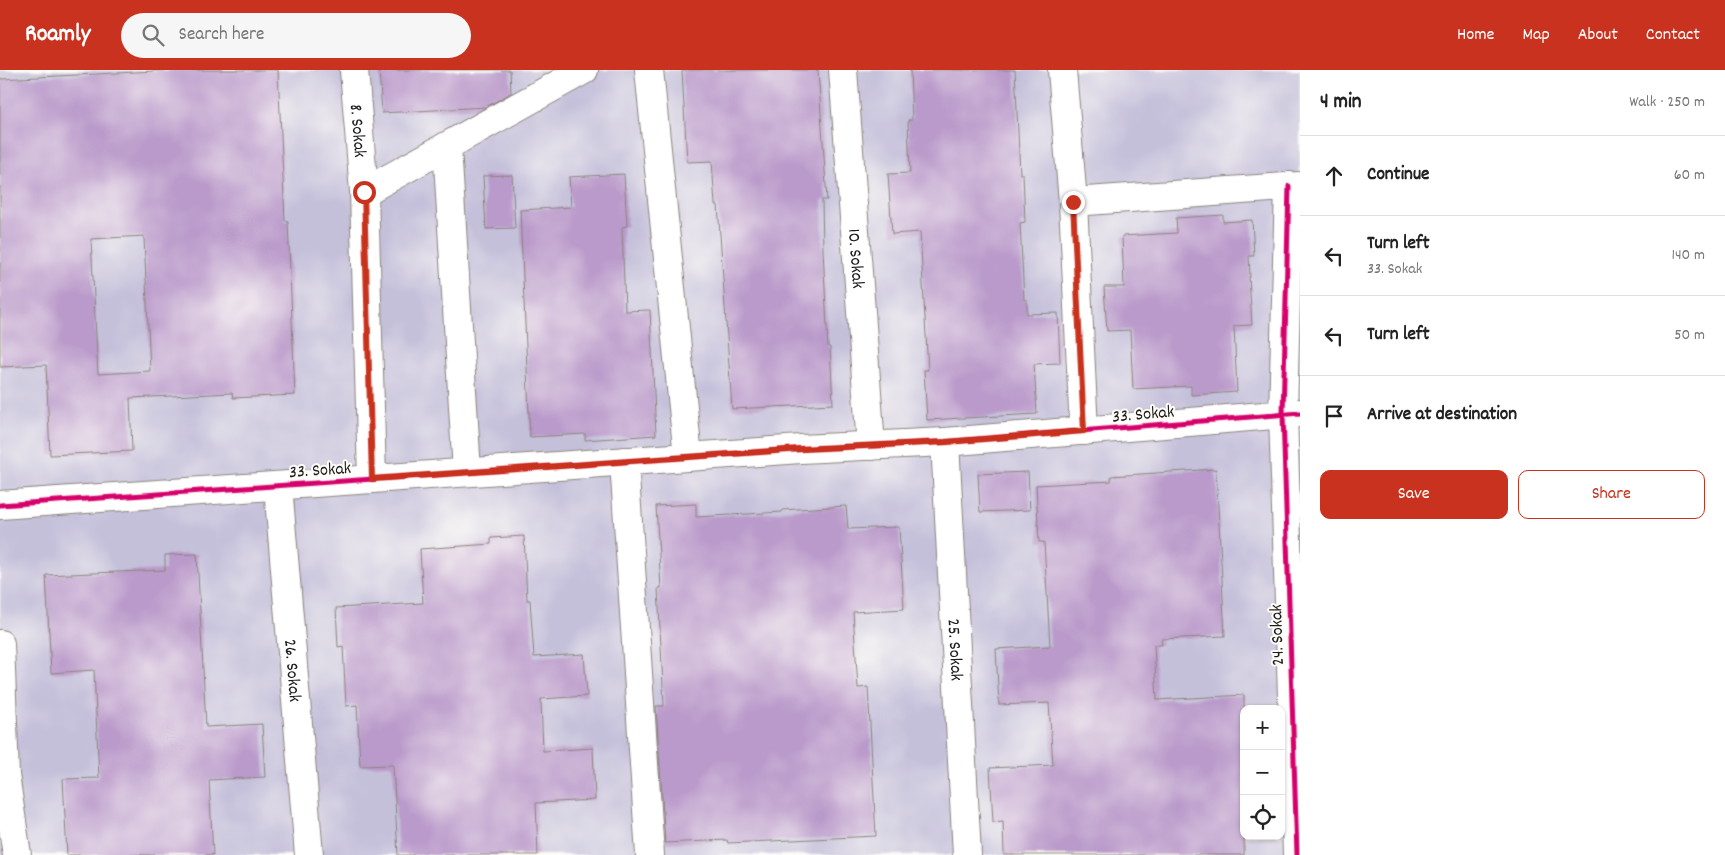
<!DOCTYPE html>
<html lang="en">
<head>
<meta charset="utf-8">
<style>
  body { margin:0; font-family:Dekko,sans-serif; background:#f6f6f6; color:#222 }
  .controls { position:absolute; right:15px; bottom:15px; display:grid; overflow:hidden; border-radius:10px; box-shadow:0 1px 4px #0004 }
  .controls button { width:45px; height:45px; display:grid; place-items:center; padding:0; border:0; border-bottom:1px solid #e0e0e0; background:#fff; color:#222; font:25px sans-serif }
  .stop { position:absolute; width:15px; height:15px; margin:-11px; border:4px solid #c8321e; border-radius:50%; background:#fff }
  .stop.end { background:#c8321e; border-color:#fff; box-shadow:0 1px 5px #0008 }
  .list { margin:0; padding:0; list-style:none }
  h2 { display:flex; justify-content:space-between; align-items:center; height:65px; margin:0; padding:0 20px; font-size:21px }
  h2 small { font-size:16px; font-weight:400; color:#767676 }
  .list li { display:grid; grid-template-columns:32px 1fr auto; gap:15px; align-items:center; box-sizing:border-box; height:80px; padding:0 20px; border-top:1px solid #e0e0e0 }
  .list b { display:block; font-size:19px; white-space:nowrap }
  .list p { margin:0; font-size:16px; white-space:nowrap; color:#767676 }
  .list em { font-size:16px; font-style:normal; color:#767676 }
  .actions { display:flex; gap:10px; padding:15px 20px }
  .actions a { flex:1; padding:11px 0; border:1px solid #c8321e; border-radius:10px; text-align:center; font-size:18px; color:#c8321e }
  .actions .main { background:#c8321e; color:#fff }
  .icon { flex:none; width:28px; height:28px; fill:none; stroke:currentColor; stroke-width:2; stroke-linecap:round; stroke-linejoin:round }
  .map { position:relative; flex:none; width:1300px; height:785px; overflow:hidden }
  header { display:flex; align-items:center; gap:30px; box-sizing:border-box; height:70px; padding:0 25px; background:#c8321e; color:#fff }
  header strong { font-size:24px }
  nav { display:flex; gap:28px; margin-inline-start:auto; font-size:18px }
  .search { width:350px; height:45px; background:#f6f6f6; display:flex; align-items:center; gap:12px; box-sizing:border-box; padding:0 18px; border-radius:28px; color:#767676; font-size:19px }
  main { display:flex }
  aside { flex:1; background:#fff }
  .map>svg:first-child { display:block }
  .industrial { fill:#c5c0da; fill-rule:evenodd }
  .building { fill:#ba9aca; fill-rule:evenodd }
  .lines { fill:none; stroke-linecap:round; stroke-linejoin:round }
  .minor-casing { stroke:#8a847c; stroke-width:30 }
  .minor { stroke:#fff; stroke-width:28 }
  .cycleway-casing { stroke:#fdfcf7; stroke-width:8 }
  .cycleway { stroke:#d6006c; stroke-width:5 }
  .route { stroke:#c8321e; stroke-width:6 }
  .labels { text-anchor:middle; stroke-width:4; stroke-linejoin:round; paint-order:stroke }
  .street-label { font-size:18px; fill:#1c1c1c; stroke:#fdfcf7 }
</style>
</head>
<body>
<header>
<strong>Roamly</strong>
<div class="search"><svg class="icon" aria-label="search" viewBox="0 0 24 24"><circle cx="10" cy="10" r="6"/><path d="M15 15l6 6"/></svg>Search here</div>
<nav><a>Home</a><a>Map</a><a>About</a><a>Contact</a></nav>
</header>
<main>
<div class="map">
<svg width="1300" height="785" viewBox="0 0 1300 785">
  <rect width="100%" height="100%" fill="#fdfcf7"/>
  <filter id="ink" filterUnits="userSpaceOnUse"><feTurbulence type="fractalNoise" baseFrequency=".02" numOctaves="2"/><feDisplacementMap in="SourceGraphic" scale="10" xChannelSelector="R" yChannelSelector="G"/><feConvolveMatrix kernelMatrix="1 2 1 2 8 2 1 2 1" color-interpolation-filters="sRGB"/></filter>
  <filter id="wash" filterUnits="userSpaceOnUse"><feTurbulence type="fractalNoise" baseFrequency=".0096" numOctaves="4" result="noise"/><feDisplacementMap in="SourceGraphic" scale="20" xChannelSelector="R" yChannelSelector="G"/><feGaussianBlur stdDeviation="1.12" result="paint"/><feColorMatrix in="noise" values="0 0 0 0 0 0 0 0 0 0 0 0 0 0 0 0 0 1.4 0 .05"/><feComposite in="paint" operator="in"/></filter>
  <g filter="url(#wash)">
    <rect width="100%" height="100%" fill="#f9eddd"/>
    <path class="industrial" d="M0 0H1300V785H0ZM1244 639H1281V766H1244Z"/>
    <g id="blocks">
      <g class="building">
        <path d="M174 0H278L285 151H288L295 325 233 328 232 323 130 328 132 381 50 385 46 295 0 297V9ZM144 166 150 301 98 304 91 169Z"/>
        <path d="M379 0H510L511 23 486 37 382 43Z"/>
        <path d="M682 0H818L827 130H822L823 180 828 277H830L833 334 732 339 718 135H715L712 91 687 92Z"/>
        <path d="M910 0H1015L1020 104H1023L1025 152 1020 153 1024 230H1027V244L1058 243 1060 293 1034 294 1037 344 927 350 924 300H928L920 162 892 164 888 104 910 103 908 50H912Z"/>
        <path d="M624 104 627 156 622 157 625 241 650 240 656 365 585 370V364L530 367 520 140 571 137 569 107Z"/>
        <path d="M512 105 515 158 486 159 483 106Z"/>
        <path d="M1223 145V152L1252 150 1254 186H1249L1250 207H1249L1252 255 1234 256 1237 322 1191 325V316L1133 319 1130 260 1107 261 1104 217H1124L1122 166 1177 163 1176 148Z"/>
        <path d="M1216 399 1225 566 1161 569 1162 575H1154L1157 630 1244 625V785H1004L1003 751 993 752 990 698 1053 695 1049 633 999 635 996 579 1050 576 1044 472H1039L1036 415 1111 411V406Z"/>
        <path d="M1028 402 1030 440 980 442 978 404Z"/>
        <path d="M696 434V447L782 442V440L846 436 848 459 899 457 904 539 853 542 858 618 868 617 876 766 728 773 727 770 665 773 656 636H664L658 518H661L656 436Z"/>
        <path d="M524 466 527 530H530L534 587 584 584 587 626 541 629 543 681 593 678 595 730 536 733 538 785H398L393 695 360 696 357 635 346 636 343 576 338 577 336 538 423 533 420 479 491 474V468Z"/>
        <path d="M197 484 206 657 262 654 265 707 209 710 213 785H67L63 709 99 708 94 600 51 603 46 505 165 500V485Z"/>
      </g>
    </g>
  </g>
  <g filter="url(#ink)">
    <use href="#blocks" fill-opacity="0" stroke="#8a847c" stroke-width="1"/>
    <g class="lines">
      <g class="minor-casing">
        <g id="minor">
          <path id="s1" d="M354 0 364 122"/>
          <path d="M649 0 688 387"/>
          <path id="s2" d="M843 0 871 376"/>
          <path d="M1062 0 1073 132 1084 361"/>
          <path d="M447 76 467 402"/>
          <path d="M1289 116 1283 344 1297 785"/>
          <path d="M1073 132 1300 116"/>
          <path id="s3" d="M945 372 967 785"/>
          <path d="M624 391 650 785"/>
          <path d="M372 409 364 122 584 0"/>
          <path id="s4" d="M278 416 309 785"/>
          <path d="M0 435 801 379 945 372 1300 343"/>
          <path d="M0 574 5 705 17 785"/>
        </g>
      </g>
      <use href="#minor" class="minor"/>
      <g class="cycleway-casing">
        <g id="cycleway">
          <path d="M1289 116 1283 344 1297 785"/>
          <path d="M0 435 801 379 945 372 1300 343"/>
        </g>
      </g>
      <use href="#cycleway" class="cycleway"/>
    </g>
  </g>
  <g class="lines" filter="url(#ink)">
    <path class="route" d="M364 122 372 409 801 379 946 372 1084 361 1073 132"/>
  </g>
  <g class="labels">
    <g class="street-label">
      <text dy="6" stroke="none"><textPath href="#s1" startOffset="61">8. Sokak</textPath></text>
      <text dy="6" stroke="none"><textPath href="#s2" startOffset="189">10. Sokak</textPath></text>
      <text transform="translate(1143 343) rotate(-5)" y="6">33. Sokak</text>
      <text transform="translate(320 399) rotate(-4)" y="6">33. Sokak</text>
      <text transform="translate(1276 565) rotate(-92)" y="6">24. Sokak</text>
      <text dy="6" stroke="none"><textPath href="#s3" startOffset="208">25. Sokak</textPath></text>
      <text dy="6" stroke="none"><textPath href="#s4" startOffset="185">26. Sokak</textPath></text>
    </g>
  </g>
</svg>
<div class="controls">
<button>+</button>
<button>−</button>
<button><svg class="icon" aria-label="locate" viewBox="0 0 24 24"><circle cx="12" cy="12" r="6"/><path d="M12 2v4M12 18v4M2 12h4M18 12h4"/></svg></button>
</div>
<div class="stop" style="left:364px;top:122px"></div>
<div class="stop end" style="left:1073px;top:132px"></div>
</div>
<aside>
<h2>4 min<small>Walk · 250 m</small></h2>
<ul class="list">
<li><svg class="icon" aria-label="ahead" viewBox="0 0 24 24"><path d="M12 20V5M6 11l6-6 6 6"/></svg><div><b>Continue</b></div><em>60 m</em></li>
<li><svg class="icon" aria-label="left" viewBox="0 0 24 24"><path d="M17 20v-9H6M10 6l-5 5 5 5"/></svg><div><b>Turn left</b><p>33. Sokak</p></div><em>140 m</em></li>
<li><svg class="icon" aria-label="left" viewBox="0 0 24 24"><path d="M17 20v-9H6M10 6l-5 5 5 5"/></svg><div><b>Turn left</b></div><em>50 m</em></li>
<li><svg class="icon" aria-label="arrive" viewBox="0 0 24 24"><path d="M6 21V4h12l-3 4 3 4H6"/></svg><div><b>Arrive at destination</b></div></li>
</ul>
<div class="actions"><a class="main">Save</a><a>Share</a></div>
</aside>
</main>
</body>
</html>
